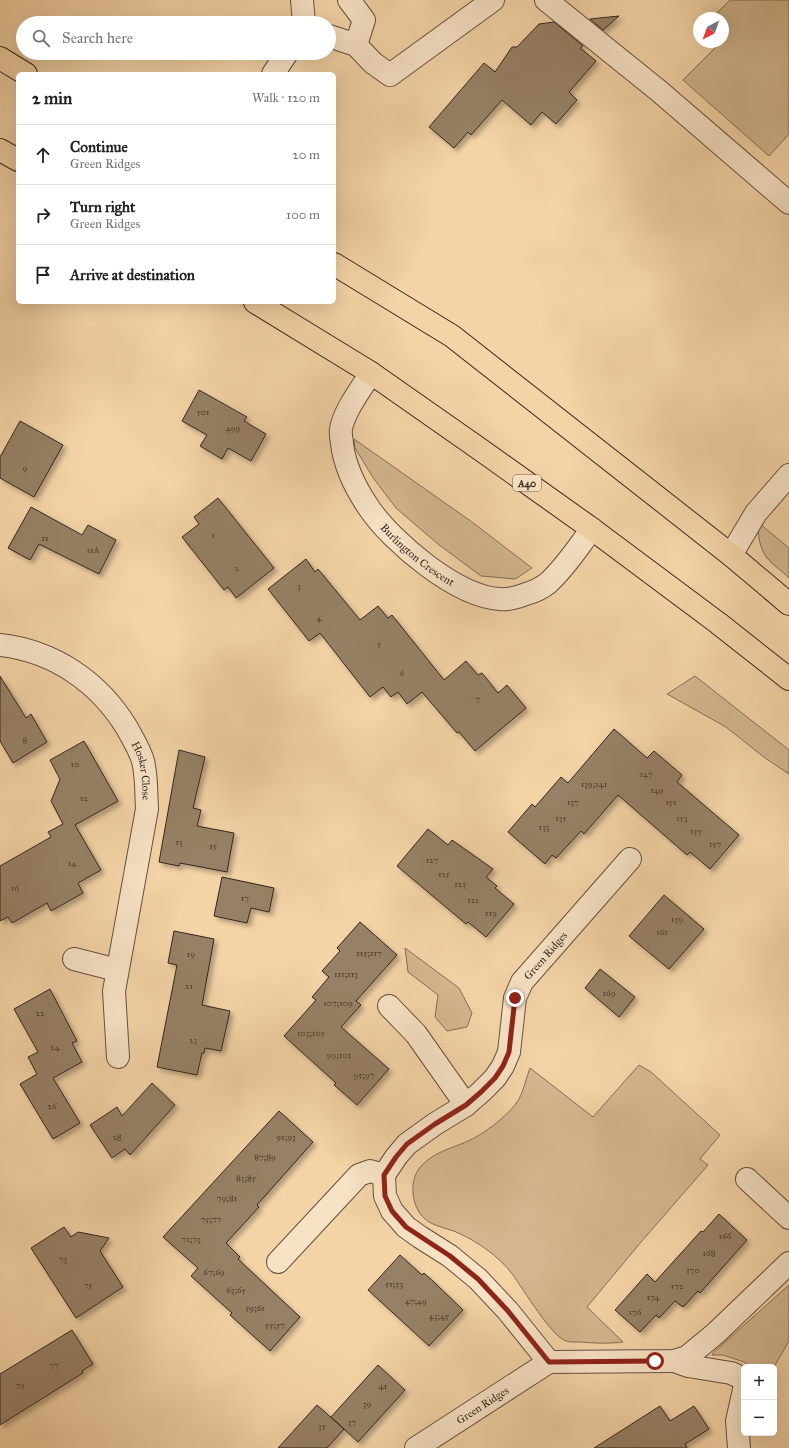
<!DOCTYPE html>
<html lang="en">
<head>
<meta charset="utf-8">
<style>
  body { margin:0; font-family:"IM FELL Great Primer",serif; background:#f2f2f2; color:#202124 }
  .controls { position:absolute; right:12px; bottom:12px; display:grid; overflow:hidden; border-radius:6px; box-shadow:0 4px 16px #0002 }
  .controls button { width:36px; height:36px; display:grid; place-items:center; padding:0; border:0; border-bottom:1px solid #e0e0e0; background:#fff; color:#202124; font:20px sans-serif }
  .compass { position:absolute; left:693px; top:12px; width:36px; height:36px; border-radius:50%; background:#fff; box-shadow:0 4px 16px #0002; rotate:221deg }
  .stop { position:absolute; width:12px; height:12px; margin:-9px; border:3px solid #8f2418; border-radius:50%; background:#fff }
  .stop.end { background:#8f2418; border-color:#fff; box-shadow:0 1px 4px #0008 }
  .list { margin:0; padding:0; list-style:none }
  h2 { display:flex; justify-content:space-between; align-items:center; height:52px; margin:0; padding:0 16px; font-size:17px }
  h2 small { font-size:13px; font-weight:400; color:#757577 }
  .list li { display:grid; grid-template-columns:26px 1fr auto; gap:12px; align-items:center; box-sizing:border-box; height:60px; padding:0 16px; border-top:1px solid #e0e0e0 }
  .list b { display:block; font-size:15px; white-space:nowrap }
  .list p { margin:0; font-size:13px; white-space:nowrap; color:#757577 }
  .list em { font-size:13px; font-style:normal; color:#757577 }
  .icon { flex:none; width:22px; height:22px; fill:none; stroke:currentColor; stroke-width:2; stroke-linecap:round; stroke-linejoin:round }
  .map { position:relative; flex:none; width:789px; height:1448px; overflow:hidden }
  .search { position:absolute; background:#fff; box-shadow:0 4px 16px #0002; left:16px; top:16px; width:320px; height:44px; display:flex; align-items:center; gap:10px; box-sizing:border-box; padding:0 14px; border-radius:22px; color:#757577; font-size:15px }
  .panel { position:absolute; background:#fff; box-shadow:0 4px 16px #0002; left:16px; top:72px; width:320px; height:232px; border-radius:6px }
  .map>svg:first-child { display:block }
  .green { fill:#d3b68f; stroke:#836e57 }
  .building { fill:#978065; stroke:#33271f; filter:url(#shadow) }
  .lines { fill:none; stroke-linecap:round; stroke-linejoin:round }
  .minor-casing { stroke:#635241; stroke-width:24 }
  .highway-casing { stroke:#33271f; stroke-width:24 }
  .minor { stroke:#f8e2c5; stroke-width:22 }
  .highway { stroke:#f4d3a6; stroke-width:22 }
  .route { stroke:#8f2418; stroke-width:5 }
  .labels { text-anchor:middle; stroke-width:4; stroke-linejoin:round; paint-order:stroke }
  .number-label { font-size:9px; fill:#4c3d30 }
  .shield { fill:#f8e2c5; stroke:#6e5f51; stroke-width:1 }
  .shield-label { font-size:10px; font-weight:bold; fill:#33271f }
  .street-label { font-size:11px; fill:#33271f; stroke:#f8e2c5 }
</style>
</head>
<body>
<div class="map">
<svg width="789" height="1448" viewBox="0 0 789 1448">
  <defs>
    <filter id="shadow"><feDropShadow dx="3.5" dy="3.5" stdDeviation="2" flood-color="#0004"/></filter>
  </defs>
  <rect width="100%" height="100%" fill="#f4d3a6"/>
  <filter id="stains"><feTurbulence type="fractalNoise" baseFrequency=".005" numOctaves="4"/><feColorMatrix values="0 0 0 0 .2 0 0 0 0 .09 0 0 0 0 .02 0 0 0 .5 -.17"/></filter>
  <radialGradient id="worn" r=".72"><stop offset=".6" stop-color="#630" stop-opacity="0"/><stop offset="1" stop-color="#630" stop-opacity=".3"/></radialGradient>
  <g class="green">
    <path d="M730 0H789V134L769 156 683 80 721 42H723L724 38 723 36V18H712Z"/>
    <path d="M354 439 472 522 532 568 515 579 481 576 438 544 396 508 374 479 355 448Z"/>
    <path d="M759 523 789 548V578C782 571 773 565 767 558 760 549 757 534 759 523Z"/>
    <path d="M695 676 789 750V774L765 758 726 727 667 694Z"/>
    <path d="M405 948 459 988 472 1013 467 1027 447 1031 435 1017 438 995 408 972Z"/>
    <path d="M639 1065 651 1072 720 1135 700 1159 708 1165 641 1242 587 1307 623 1342C608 1344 593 1343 578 1342 574 1342 569 1342 566 1341 552 1337 523 1289 513 1275 500 1257 477 1241 456 1232 446 1228 433 1226 425 1219 413 1209 409 1186 417 1172 429 1151 457 1148 476 1137 490 1129 511 1113 519 1099 524 1090 526 1078 530 1068L593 1117Z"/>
    <path d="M789 1285V1341L774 1367H754L744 1362 723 1355H712L714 1352Z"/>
  </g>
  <g class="building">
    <path d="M619 16 603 30 590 19Z"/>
    <path d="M554 22 583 46 580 48 596 61 569 92 577 100 556 124 542 112 531 125 502 100 471 135 468 132 454 148 429 127 484 63 495 72 512 47H517L539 24Z"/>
    <path d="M199 390 247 417 244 421 266 434 251 461 228 448 222 459 200 446 207 435 182 421Z"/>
    <path d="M20 421 63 445 34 497 0 478V457Z"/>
    <path d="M218 498 274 568 236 598 228 587 224 590 182 537 199 524 194 517Z"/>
    <path d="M31 507 82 535 88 525 116 540 99 574 39 544 30 560 8 548Z"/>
    <path d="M306 559 315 572 318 569 360 620 378 606 388 618 392 615 444 680 466 661 478 675 482 673 498 693 507 685 526 708 475 751 459 732 457 733 422 692 407 704 398 692 391 697 383 687 370 697 320 633 309 641 268 589Z"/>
    <path d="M0 676 26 718 31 714 47 742 13 763 0 741Z"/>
    <path d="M614 729 647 758 654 751 682 775 677 782 739 835 710 869 690 852 687 855 618 795 584 834 581 831 556 858 552 855 545 864 508 832 532 804 535 807 561 777 568 783Z"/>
    <path d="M84 741 118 801 75 825 101 870 78 883 83 893 51 911 47 903 12 923 8 917 0 921V866L51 837 48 832 63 824 51 801 60 779 50 760Z"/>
    <path d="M179 750 205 757 193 808 201 810 197 826 234 833 227 872 180 863 179 866 159 862Z"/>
    <path d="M428 829 448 845 452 840 493 869 486 877 497 886 495 888 514 904 486 937 468 922 466 924 397 866Z"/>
    <path d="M222 877 274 888 269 912 251 908 247 923 214 916Z"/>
    <path d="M664 895 704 929 669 969 629 936Z"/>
    <path d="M360 922 397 955 356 1001 361 1005 341 1027 389 1069 357 1105 334 1085 336 1083 284 1036 316 1000 312 997 329 977 322 971 340 951 337 948Z"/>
    <path d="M174 931 214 939 202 1005 230 1011 221 1051 205 1048 204 1053H202L197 1075 157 1067 177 965 168 963Z"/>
    <path d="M600 969 635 997 619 1017 585 988Z"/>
    <path d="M50 989 77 1041 72 1043 82 1062 53 1078 80 1123 53 1139 20 1084 37 1074 28 1057 38 1052 14 1009Z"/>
    <path d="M152 1083 175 1105 130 1155 125 1149 112 1158 90 1125 117 1107 122 1116Z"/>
    <path d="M279 1111 313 1142 257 1205 259 1207 226 1243 240 1257 238 1259 300 1317 270 1351 230 1315 232 1313 191 1276 198 1268 163 1237Z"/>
    <path d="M719 1214 747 1240 700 1293 698 1291 683 1307 675 1301 659 1318 656 1315 640 1332 615 1310 647 1274 655 1282 701 1231 703 1232Z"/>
    <path d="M64 1227 71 1237 78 1232 109 1238 100 1251 123 1287 76 1318 31 1248Z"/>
    <path d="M400 1255 422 1275 424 1273 435 1283 463 1310 429 1346 368 1290Z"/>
    <path d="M72 1330 93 1364 82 1371 83 1373 0 1425V1374Z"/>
    <path d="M378 1365 405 1390 358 1442 344 1429 327 1448H278L317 1405 344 1429 331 1417Z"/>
    <path d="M660 1406 670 1421 694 1406 709 1429 685 1444 687 1448H594Z"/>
  </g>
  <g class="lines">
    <g class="minor-casing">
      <g id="minor">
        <path d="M302 0 304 23"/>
        <path d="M349 0 364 20 356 45 373 63 390 75 493 0"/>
        <path d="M546 0 659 91 789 203"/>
        <path d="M329 36 356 45"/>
        <path d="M273 74 287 53"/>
        <path id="s1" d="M371 373C361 389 344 411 341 429 340 434 342 440 342 444 345 468 356 489 369 508 392 542 457 597 500 599 507 600 519 597 526 594 533 592 542 588 548 583 565 568 578 547 592 529"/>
        <path d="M731 555 756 513 789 475"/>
        <path id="s2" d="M0 645C54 651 99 682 127 728 133 739 140 750 143 761 147 777 146 794 147 809L114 991 118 1057"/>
        <path d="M74 959 117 970"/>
        <path d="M389 1006 416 1034 466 1105"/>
        <path d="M747 1179 789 1218"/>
        <path d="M278 1262 359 1175 370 1171 384 1175"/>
        <path d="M674 1361 688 1366 731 1373 744 1379"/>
        <path id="s3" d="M549 1362 508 1311 478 1279 450 1256 420 1237 406 1227 392 1211 385 1196 384 1175 396 1157 407 1144 435 1124 466 1105 481 1092 495 1078 503 1066 509 1052 515 998 522 982 630 859"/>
        <path id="s4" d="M416 1448 549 1362 674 1361 687 1357 716 1333 789 1263"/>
        <path d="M739 1448 737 1421 744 1390"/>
      </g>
    </g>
    <g class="highway-casing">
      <g id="highway">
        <path d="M0 58 26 74"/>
        <path d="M0 150 18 160"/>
        <path d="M334 264 452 336 731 555 789 604"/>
        <path d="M255 302 371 373 481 450 592 529 718 623 789 679"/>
      </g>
    </g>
    <use href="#minor" class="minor"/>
    <use href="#highway" class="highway"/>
  </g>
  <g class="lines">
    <path class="route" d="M515 998 509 1052 503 1066 495 1078 481 1092 466 1105 435 1124 407 1144 396 1157 384 1175 385 1196 392 1211 406 1227 450 1256 478 1279 508 1311 549 1362 655 1361"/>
  </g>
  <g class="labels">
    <g class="number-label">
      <text x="203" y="415">501</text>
      <text x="233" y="431">499</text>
      <text x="25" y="471">9</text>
      <text x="213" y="538">1</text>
      <text x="45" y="541">11</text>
      <text x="93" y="553">11A</text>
      <text x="237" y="571">2</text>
      <text x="299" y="589">3</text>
      <text x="319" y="621">4</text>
      <text x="379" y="647">5</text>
      <text x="402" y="676">6</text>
      <text x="478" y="702">7</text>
      <text x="25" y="743">8</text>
      <text x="75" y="767">10</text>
      <text x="646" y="777">147</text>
      <text x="594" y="787">139;141</text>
      <text x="657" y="793">149</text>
      <text x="84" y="801">12</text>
      <text x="573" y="805">137</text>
      <text x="671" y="805">151</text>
      <text x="561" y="821">135</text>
      <text x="682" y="821">153</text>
      <text x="544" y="830">133</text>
      <text x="696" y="834">155</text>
      <text x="179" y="845">13</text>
      <text x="715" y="847">157</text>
      <text x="213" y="849">15</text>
      <text x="432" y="863">127</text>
      <text x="72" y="866">14</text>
      <text x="444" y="877">125</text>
      <text x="460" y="887">123</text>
      <text x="15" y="891">16</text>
      <text x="245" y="901">17</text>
      <text x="473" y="903">121</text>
      <text x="491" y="916">119</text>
      <text x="677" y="922">159</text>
      <text x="662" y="935">161</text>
      <text x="369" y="956">115;117</text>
      <text x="191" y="957">19</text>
      <text x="346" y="977">111;113</text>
      <text x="189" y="989">21</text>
      <text x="609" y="996">169</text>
      <text x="338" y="1006">107;109</text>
      <text x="40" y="1016">22</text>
      <text x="311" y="1036">103;105</text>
      <text x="193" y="1043">23</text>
      <text x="55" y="1050">24</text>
      <text x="339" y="1058">99;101</text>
      <text x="364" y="1078">95;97</text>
      <text x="52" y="1109">26</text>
      <text x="117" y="1140">28</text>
      <text x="286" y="1140">91;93</text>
      <text x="265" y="1160">87;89</text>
      <text x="246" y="1181">83;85</text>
      <text x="227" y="1201">79;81</text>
      <text x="211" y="1222">75;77</text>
      <text x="725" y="1239">166</text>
      <text x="191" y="1242">71;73</text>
      <text x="709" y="1256">168</text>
      <text x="63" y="1262">73</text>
      <text x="693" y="1273">170</text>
      <text x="214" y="1275">67;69</text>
      <text x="394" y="1287">51;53</text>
      <text x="88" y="1288">75</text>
      <text x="677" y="1289">172</text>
      <text x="236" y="1293">63;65</text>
      <text x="653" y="1300">174</text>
      <text x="416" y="1304">47;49</text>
      <text x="255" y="1311">59;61</text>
      <text x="635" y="1315">176</text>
      <text x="439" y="1319">43;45</text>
      <text x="275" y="1328">55;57</text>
      <text x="54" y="1368">77</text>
      <text x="20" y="1388">79</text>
      <text x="383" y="1389">41</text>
      <text x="367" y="1407">39</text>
      <text x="352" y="1425">37</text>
      <text x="322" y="1429">35</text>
    </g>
    <rect class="shield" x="513" y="475" width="28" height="16" rx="3"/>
    <g class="shield-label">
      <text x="527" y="487">A40</text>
    </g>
    <g class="street-label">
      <text dy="4" stroke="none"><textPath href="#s1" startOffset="217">Burlington Crescent</textPath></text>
      <text dy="4" stroke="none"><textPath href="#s2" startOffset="203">Hosker Close</textPath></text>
      <text dy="4" stroke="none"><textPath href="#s3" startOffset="543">Green Ridges</textPath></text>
      <text dy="4" stroke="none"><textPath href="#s4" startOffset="79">Green Ridges</textPath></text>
    </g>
  </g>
  <rect width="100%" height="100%" filter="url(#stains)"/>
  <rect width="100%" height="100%" fill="url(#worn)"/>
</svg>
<div class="controls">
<button>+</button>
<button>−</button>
</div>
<svg class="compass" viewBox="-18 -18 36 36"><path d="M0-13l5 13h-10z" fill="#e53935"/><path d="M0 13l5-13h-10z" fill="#757577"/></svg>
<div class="stop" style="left:655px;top:1361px"></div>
<div class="stop end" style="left:515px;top:998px"></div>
<div class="search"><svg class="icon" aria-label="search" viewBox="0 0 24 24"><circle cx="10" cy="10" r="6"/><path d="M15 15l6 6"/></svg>Search here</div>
<section class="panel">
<h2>2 min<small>Walk · 120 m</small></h2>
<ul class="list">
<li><svg class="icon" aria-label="ahead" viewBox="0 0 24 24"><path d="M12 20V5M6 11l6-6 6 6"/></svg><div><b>Continue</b><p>Green Ridges</p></div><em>20 m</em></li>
<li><svg class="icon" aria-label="right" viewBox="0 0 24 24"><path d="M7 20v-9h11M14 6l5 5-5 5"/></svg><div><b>Turn right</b><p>Green Ridges</p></div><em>100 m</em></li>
<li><svg class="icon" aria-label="arrive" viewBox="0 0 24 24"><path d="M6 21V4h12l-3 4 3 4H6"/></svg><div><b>Arrive at destination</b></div></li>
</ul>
</section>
</div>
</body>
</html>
